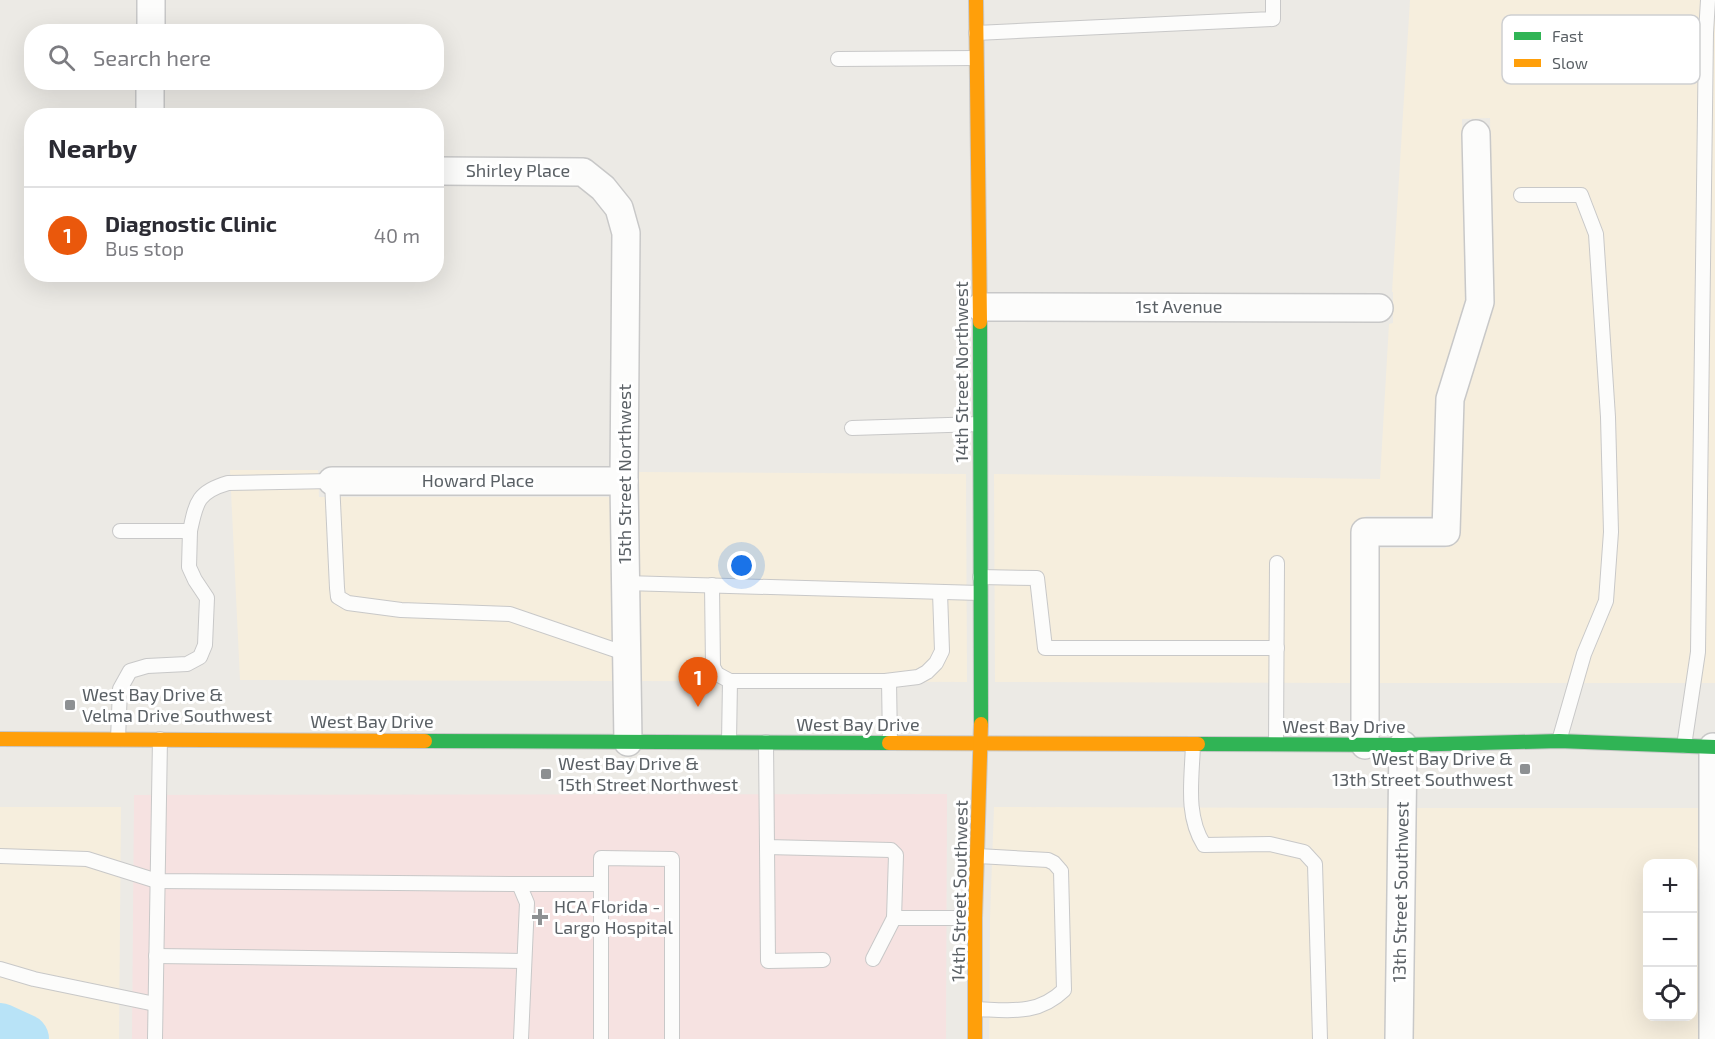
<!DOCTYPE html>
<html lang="en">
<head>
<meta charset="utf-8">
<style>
  body { margin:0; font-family:"Exo 2",sans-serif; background:#f2f2f3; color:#2b2b33 }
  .controls { position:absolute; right:18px; bottom:18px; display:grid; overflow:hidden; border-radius:12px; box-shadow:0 6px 24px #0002 }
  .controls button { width:54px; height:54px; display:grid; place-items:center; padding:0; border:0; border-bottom:2px solid #e1e1e2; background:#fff; color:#2b2b33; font:30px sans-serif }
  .you { position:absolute; left:742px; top:566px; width:21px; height:21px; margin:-15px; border:4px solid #fff; border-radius:50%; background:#1a73e8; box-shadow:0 0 0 9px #1a73e833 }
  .badge { display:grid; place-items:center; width:39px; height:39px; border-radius:50%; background:#ea580c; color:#fff; font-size:20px; font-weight:700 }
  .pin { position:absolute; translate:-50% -50px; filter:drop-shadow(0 2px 3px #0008) }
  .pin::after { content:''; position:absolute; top:32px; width:21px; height:18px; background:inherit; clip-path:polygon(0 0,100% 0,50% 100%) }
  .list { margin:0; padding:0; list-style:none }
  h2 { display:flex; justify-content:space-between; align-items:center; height:78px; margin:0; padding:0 24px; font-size:26px }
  h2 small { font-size:20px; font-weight:400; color:#7c7c81 }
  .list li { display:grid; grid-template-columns:39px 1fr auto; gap:18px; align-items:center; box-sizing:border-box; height:96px; padding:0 24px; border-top:2px solid #e1e1e2 }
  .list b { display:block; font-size:22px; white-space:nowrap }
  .list p { margin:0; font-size:20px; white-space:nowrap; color:#7c7c81 }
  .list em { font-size:20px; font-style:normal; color:#7c7c81 }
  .icon { flex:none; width:33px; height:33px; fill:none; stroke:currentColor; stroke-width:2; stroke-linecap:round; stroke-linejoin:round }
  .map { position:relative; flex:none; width:1715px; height:1039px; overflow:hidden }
  .search { position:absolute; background:#fff; box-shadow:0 6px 24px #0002; left:24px; top:24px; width:420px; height:66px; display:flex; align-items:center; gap:15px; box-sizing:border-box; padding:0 21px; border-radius:24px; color:#7c7c81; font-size:22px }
  .panel { position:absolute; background:#fff; box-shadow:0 6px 24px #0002; left:24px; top:108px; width:420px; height:174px; border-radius:24px }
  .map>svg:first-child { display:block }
  .commercial { fill:#f6eedd; fill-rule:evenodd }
  .medical { fill:#f6e2e1 }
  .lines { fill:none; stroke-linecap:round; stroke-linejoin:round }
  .river { stroke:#b8e3f7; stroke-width:50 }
  .lane-casing { stroke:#c8c8c8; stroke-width:16 }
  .street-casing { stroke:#c8c8c8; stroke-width:30 }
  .fast-casing { stroke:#c8c8c8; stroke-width:16 }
  .slow-casing { stroke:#c8c8c8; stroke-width:16 }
  .lane { stroke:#fcfcfb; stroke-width:14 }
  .street { stroke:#fcfcfb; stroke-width:27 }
  .fast { stroke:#30b455; stroke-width:14 }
  .slow { stroke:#ff9f0a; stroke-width:14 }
  .poi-dot { fill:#8d9092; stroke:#fff; stroke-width:2 }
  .labels { text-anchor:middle; stroke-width:6; stroke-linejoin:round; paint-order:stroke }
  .street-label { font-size:18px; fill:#5a6065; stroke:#fff }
  .poi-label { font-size:18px; fill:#5a6065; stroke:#fff; text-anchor:start }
  .key { fill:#fff; stroke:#cecfd1; stroke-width:1.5 }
  .key-label { font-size:16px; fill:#5a6065 }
</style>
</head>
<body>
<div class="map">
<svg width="1715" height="1039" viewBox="0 0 1715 1039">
  <rect width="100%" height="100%" fill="#eceae5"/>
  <g class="commercial">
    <path d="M1410 0H1715V683H1379L1380 548H1445L1460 533 1464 402 1494 302 1490 118 1462 119 1465 300 1436 399 1432 516H1366L1351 532V683L995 682 994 474 1380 479 1389 324 1393 323V292H1392Z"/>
    <path d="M230 470H318L319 497H610L613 681 240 680Z"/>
    <path d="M639 472 966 474 967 682 641 681Z"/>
    <path d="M0 807H121L119 1039H0Z"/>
    <path d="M994 807 1388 808 1385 1039H989L990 919Z"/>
    <path d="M1417 808H1699V1039H1413ZM1648 864H1692V1016H1648Z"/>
  </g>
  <path class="medical" d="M947 794 946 1039H132L134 795Z"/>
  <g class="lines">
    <path class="river" d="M0 1028 24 1039"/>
    <g class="lane-casing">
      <g id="lane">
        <path d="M976 33 1273 19V0"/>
        <path d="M838 59 976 58"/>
        <path d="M1521 195H1581L1596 234 1608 417 1611 532 1606 601 1584 654 1559 741"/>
        <path d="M852 428 980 424"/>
        <path d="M120 531H190C196 503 197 492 228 483L332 481 337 588 338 597 348 603 401 610 510 614 627 654"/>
        <path d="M980 577 1037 578 1045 648H1277"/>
        <path d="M625 583 980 593"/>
        <path d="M712 585 713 667 717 674 730 681H885L918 677 927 672 936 663 942 651 940 592"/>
        <path d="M889 681 890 743"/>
        <path d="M118 739 120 689 130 671 147 666 187 664 200 657 205 645 207 598 195 580 189 567 190 531"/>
        <path d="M729 742 730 681"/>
        <path d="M766 742 767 847 891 850 896 855 894 918H975"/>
        <path d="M1193 744C1192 779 1185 815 1204 845L1270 844 1304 852 1315 864 1320 1039"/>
        <path d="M1276 744 1277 563"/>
        <path d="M1684 746 1698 652 1706 33 1708 0"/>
        <path d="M767 847 768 961 823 960"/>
        <path d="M0 856 87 859 157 881 519 884 527 903 521 1039"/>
        <path d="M519 884H601"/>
        <path d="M156 956 524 961"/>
        <path d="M873 959 894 918"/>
        <path d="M0 969 34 979 155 1004"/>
        <path d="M975 1009C1009 1010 1037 1016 1064 990L1061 871 1054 863 1048 860 978 856"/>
        <path d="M155 1039 160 739"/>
        <path d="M601 1039V858L672 859V1039"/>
      </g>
    </g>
    <g class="street-casing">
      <g id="street">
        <path d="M151 32V0"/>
        <path d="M150 116V82"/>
        <path d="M436 171 583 172 603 188 619 208 626 233 624 481 628 742"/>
        <path d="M980 307 1379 308"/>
        <path d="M332 481H624"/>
        <path d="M1365 745V532H1446L1450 399 1480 302 1476 134"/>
        <path d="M1399 1039 1403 745"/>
        <path d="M1713 1039V747"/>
      </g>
    </g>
    <g class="fast-casing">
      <g id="fast">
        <path d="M980 322 981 724"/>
        <path d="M425 741 889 743"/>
        <path d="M1198 744 1403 745 1559 741 1715 747"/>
      </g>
    </g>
    <g class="slow-casing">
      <g id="slow">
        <path d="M976 0 980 322"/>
        <path d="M0 739 425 741"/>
        <path d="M889 743 1198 744"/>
        <path d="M975 1039V918L981 724"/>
      </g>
    </g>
    <use href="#lane" class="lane"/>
    <use href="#street" class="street"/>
    <use href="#fast" class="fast"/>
    <use href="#slow" class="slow"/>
  </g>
  <g class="poi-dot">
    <rect x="64" y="699" width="12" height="12" rx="3"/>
    <rect x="1519" y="763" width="12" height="12" rx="3"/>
    <rect x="540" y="768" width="12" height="12" rx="3"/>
    <path d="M537 908h6v6h6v6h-6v6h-6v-6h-6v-6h6z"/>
  </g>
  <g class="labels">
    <g class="street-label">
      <text x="518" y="177">Shirley Place</text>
      <text x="1179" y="313">1st Avenue</text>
      <text transform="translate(962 372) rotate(-90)" y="6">14th Street Northwest</text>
      <text transform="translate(625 474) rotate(-90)" y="6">15th Street Northwest</text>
      <text x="478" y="487">Howard Place</text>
      <text x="372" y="728">West Bay Drive</text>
      <text x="858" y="731">West Bay Drive</text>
      <text x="1344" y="733">West Bay Drive</text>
      <text transform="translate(960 891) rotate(-89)" y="6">14th Street Southwest</text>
      <text transform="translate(1401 892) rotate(-89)" y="6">13th Street Southwest</text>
    </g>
    <g class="poi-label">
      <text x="82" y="701">West Bay Drive &amp;<tspan x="82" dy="21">Velma Drive Southwest</tspan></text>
      <text x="1513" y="765" text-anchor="end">West Bay Drive &amp;<tspan x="1513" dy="21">13th Street Southwest</tspan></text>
      <text x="558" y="770">West Bay Drive &amp;<tspan x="558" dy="21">15th Street Northwest</tspan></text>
      <text x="554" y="913">HCA Florida -<tspan x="554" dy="21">Largo Hospital</tspan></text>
    </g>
  </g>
  <rect x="1502" y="15" width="198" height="69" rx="9" class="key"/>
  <rect x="1514" y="32" width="27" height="8" fill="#30b455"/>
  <rect x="1514" y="59" width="27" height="8" fill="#ff9f0a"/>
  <g class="key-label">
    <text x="1552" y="42">Fast</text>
    <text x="1552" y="69">Slow</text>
  </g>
</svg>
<div class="controls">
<button>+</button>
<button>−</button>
<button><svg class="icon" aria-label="locate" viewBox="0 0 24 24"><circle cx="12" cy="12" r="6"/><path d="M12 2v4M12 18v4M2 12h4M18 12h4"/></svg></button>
</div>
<div class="you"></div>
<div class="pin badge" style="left:698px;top:707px">1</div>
<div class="search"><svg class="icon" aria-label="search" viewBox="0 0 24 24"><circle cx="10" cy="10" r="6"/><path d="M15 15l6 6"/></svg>Search here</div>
<section class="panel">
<h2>Nearby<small></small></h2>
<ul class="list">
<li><span class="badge">1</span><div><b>Diagnostic Clinic</b><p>Bus stop</p></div><em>40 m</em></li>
</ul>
</section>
</div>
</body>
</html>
